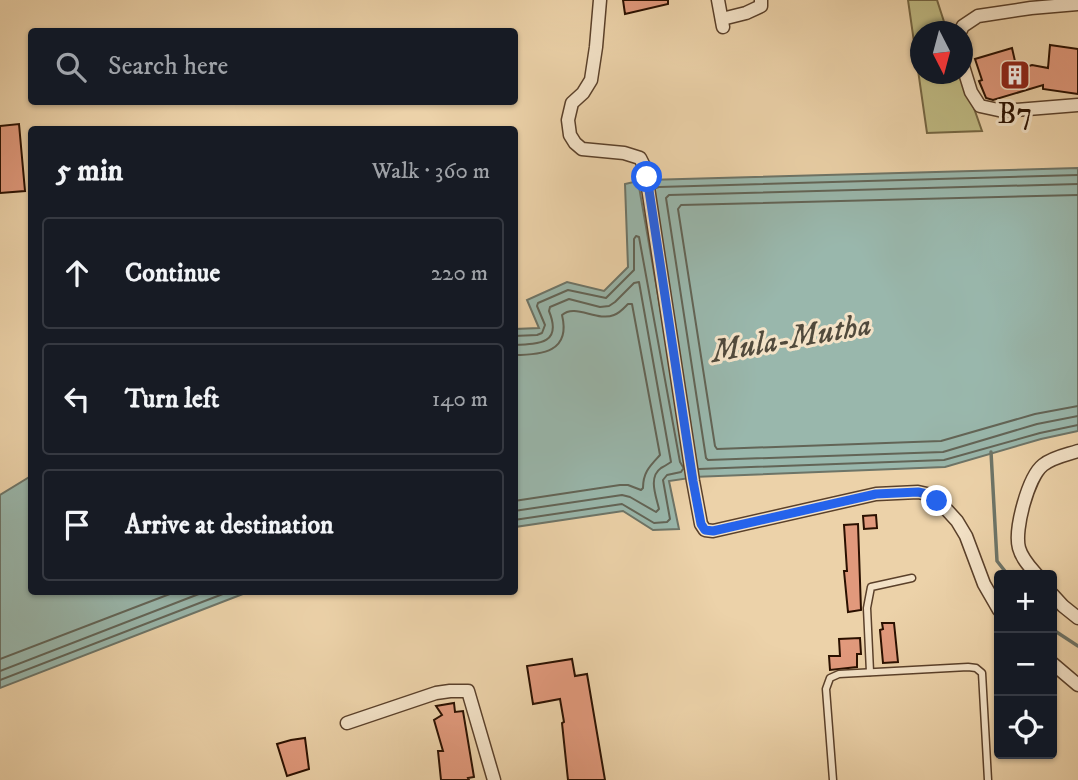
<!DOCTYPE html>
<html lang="en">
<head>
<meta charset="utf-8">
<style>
  body { margin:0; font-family:"IM FELL DW Pica",serif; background:#242831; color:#f1f3f6 }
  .controls { position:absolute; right:21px; bottom:21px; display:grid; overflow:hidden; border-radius:7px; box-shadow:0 2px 5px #0004 }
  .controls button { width:63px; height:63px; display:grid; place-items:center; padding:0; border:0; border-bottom:2px solid #363941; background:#171b24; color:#f1f3f6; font:35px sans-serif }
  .compass { position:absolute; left:910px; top:21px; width:63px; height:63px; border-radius:50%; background:#171b24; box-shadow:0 2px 5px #0004; rotate:174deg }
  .stop { position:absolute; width:21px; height:21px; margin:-16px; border:5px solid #2563eb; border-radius:50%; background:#fff }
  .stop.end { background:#2563eb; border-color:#fff; box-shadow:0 2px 7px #0008 }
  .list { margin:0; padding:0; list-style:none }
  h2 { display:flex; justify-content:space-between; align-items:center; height:91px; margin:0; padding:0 28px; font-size:30px }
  h2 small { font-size:23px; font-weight:400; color:#9ea1a6 }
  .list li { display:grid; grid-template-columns:46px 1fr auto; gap:21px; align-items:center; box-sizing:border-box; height:112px; margin:0 14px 14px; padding:0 14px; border:2px solid #363941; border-radius:7px }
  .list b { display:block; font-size:26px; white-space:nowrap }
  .list em { font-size:23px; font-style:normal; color:#9ea1a6 }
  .icon { flex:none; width:38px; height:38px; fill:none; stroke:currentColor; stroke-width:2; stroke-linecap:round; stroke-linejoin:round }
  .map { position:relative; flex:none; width:1078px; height:780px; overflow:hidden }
  .search { position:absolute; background:#171b24; box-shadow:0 2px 5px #0004; left:28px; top:28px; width:490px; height:77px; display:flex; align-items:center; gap:18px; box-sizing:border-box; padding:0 24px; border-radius:7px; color:#9ea1a6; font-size:26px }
  .panel { position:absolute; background:#171b24; box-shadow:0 2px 5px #0004; left:28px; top:126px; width:490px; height:469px; border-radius:7px }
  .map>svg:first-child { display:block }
  .green { fill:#bfba83; stroke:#746542; stroke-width:2 }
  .water { fill:#99b7ac; stroke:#6d7467; stroke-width:2 }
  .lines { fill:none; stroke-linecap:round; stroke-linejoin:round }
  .shore { stroke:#626456; stroke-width:2 }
  .stream { stroke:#6d7467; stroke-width:3.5 }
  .building { fill:#e1997c; stroke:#2a1000; stroke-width:2 }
  .lane-casing { stroke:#5a402a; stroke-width:9 }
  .street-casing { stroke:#5a402a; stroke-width:15 }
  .lane { stroke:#f3e2c7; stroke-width:6 }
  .street { stroke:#f3e2c7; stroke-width:12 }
  .route { stroke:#2563eb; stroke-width:9 }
  .labels { text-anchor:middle; stroke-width:6; stroke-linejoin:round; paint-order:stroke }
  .poi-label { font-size:30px; fill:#2a1000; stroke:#f3e2c7 }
  .water-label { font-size:32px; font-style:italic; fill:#514a3c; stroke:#f3e2c7 }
</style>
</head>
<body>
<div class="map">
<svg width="1078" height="780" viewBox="0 0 1078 780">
  <rect width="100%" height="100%" fill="#ecd2a9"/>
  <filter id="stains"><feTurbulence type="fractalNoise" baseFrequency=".00286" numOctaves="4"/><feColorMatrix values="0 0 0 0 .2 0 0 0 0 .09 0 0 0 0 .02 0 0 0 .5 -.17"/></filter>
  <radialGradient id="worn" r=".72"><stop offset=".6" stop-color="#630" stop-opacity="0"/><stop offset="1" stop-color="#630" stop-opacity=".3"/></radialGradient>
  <path class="green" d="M908 0H937L947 31 920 32V74H962L982 131 927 133Z"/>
  <g class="water">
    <path d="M1078 168V431L1041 439 945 467 693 477 647 180Z"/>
    <path d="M638 181 690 478 669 481 679 529 653 530 623 511 515 527V329L539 328 527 300 567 282 604 291 628 267 625 184Z"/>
    <path d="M31 476 32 592H248L0 688V495Z"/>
  </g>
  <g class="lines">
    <g class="shore">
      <path d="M1078 184 669 195 666 198 706 458 708 460 943 452 1037 424 1078 416"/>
      <path d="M656 188 659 187 1078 175"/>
      <path d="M1078 195 681 205 678 209 715 446 717 449 941 441 1035 414 1078 406"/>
      <path d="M514 336 537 335 542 333 545 325 537 306 538 303 568 290 606 298 634 270V239L636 236 639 237 680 462 683 467"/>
      <path d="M514 345C541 344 562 343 549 311L550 307 569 299 600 307 609 306 615 302 634 283 639 282 671 462C668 464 665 466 661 468 648 477 656 496 659 509L656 512 630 497 622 495 514 511"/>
      <path d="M514 355C542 355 571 352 562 315 575 303 597 322 614 315 620 313 624 308 628 304H632L660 455C650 466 643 472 643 488L641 490 628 485H620L514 501"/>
      <path d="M699 469 944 460 1040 433 1078 425"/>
      <path d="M514 520 622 504 654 523 667 522 670 519 663 480 667 475 681 472 683 469"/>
      <path d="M0 659 175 592"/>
      <path d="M0 671 204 592"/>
      <path d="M0 680 228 592"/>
    </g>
    <g class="stream">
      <path d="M991 452 997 561 1008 575"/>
      <path d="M1052 629 1078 646"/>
    </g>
  </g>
  <g class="building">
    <path d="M623 0H668V4L625 14Z"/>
    <path d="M1050 45 1078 49V94L1043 89V85L993 100 986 98 979 81 982 80 975 59 1012 48 1017 70 1032 65 1048 68Z"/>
    <path d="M19 124 25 191 0 193V126Z"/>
    <path d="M876 515 877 528 864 529 863 516Z"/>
    <path d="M858 524 861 610 848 612 844 571H847L844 525Z"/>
    <path d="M882 623H894L898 662 883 663 880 630 883 629Z"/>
    <path d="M860 638 861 654H857V667L830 670 829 656H840L839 639Z"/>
    <path d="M572 659 575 676 587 674 605 780H568L562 723 564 722 560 699 533 704 527 666Z"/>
    <path d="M454 703 455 712 463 711 474 777 468 778 469 780H441L438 751H443L434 720 442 715 436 706Z"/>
    <path d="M305 738 309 769 287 776 277 744 291 740Z"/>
  </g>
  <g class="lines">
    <g class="lane-casing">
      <g id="lane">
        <path d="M870 672 867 608 871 587 912 578"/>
        <path d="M833 780 826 689 830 678 839 674 968 667 976 668 982 673 988 780"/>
      </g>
    </g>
    <g class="street-casing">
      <g id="street">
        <path d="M600 0 596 47 591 80 583 93 572 103 568 120 570 135 575 143 582 149 624 153 640 158 645 168 693 481 701 524 705 530 713 531 876 494 918 492 927 494 937 501 946 509 957 521 966 536 984 584 999 610"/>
        <path d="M718 0 723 27"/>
        <path d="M722 19 746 13 761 6V0"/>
        <path d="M960 32 963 26 978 16 1031 8 1078 4"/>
        <path d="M962 63 971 92 980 106 1003 111 1078 105"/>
        <path d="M1037 575C1030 567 1022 559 1019 548 1014 530 1028 477 1043 465 1053 457 1066 455 1078 451"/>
        <path d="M1052 594 1063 606 1078 618"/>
        <path d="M1052 663 1078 685"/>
        <path d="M347 723 436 693 450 691H468L494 780"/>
      </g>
    </g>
    <use href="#lane" class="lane"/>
    <use href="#street" class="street"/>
  </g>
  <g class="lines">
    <path class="route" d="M647 177 693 481 701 524 705 530 713 531 876 494 918 492 927 494 937 501"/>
  </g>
  <defs>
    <g id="building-square" transform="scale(1.575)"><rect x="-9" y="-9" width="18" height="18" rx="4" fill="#8f2418" stroke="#f3e2c7"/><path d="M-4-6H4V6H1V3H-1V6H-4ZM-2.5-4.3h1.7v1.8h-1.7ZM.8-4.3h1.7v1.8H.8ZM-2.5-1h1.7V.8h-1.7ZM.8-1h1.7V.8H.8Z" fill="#fff"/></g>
  </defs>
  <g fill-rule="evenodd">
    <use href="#building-square" x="1015" y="75"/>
  </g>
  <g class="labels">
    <g class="poi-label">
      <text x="1015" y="123">B7</text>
    </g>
    <g class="water-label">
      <text transform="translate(791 337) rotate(-10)" y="11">Mula-Mutha</text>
    </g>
  </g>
  <rect width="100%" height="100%" filter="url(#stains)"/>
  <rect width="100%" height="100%" fill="url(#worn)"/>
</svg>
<div class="controls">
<button>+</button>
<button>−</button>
<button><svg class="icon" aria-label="locate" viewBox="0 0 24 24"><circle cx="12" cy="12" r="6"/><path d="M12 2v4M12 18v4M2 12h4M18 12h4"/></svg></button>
</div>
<svg class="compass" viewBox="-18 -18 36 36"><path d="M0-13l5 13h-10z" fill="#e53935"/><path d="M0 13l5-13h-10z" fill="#9ea1a6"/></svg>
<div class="stop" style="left:647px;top:177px"></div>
<div class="stop end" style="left:937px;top:501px"></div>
<div class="search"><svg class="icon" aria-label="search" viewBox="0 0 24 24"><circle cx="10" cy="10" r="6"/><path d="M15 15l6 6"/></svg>Search here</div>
<section class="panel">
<h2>5 min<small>Walk · 360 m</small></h2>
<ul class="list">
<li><svg class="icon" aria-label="ahead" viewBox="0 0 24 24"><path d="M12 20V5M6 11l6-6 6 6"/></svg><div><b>Continue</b></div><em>220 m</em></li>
<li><svg class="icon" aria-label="left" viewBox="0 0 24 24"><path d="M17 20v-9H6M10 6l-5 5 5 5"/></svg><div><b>Turn left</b></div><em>140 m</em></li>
<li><svg class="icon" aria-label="arrive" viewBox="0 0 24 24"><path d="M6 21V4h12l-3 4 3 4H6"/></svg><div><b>Arrive at destination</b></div></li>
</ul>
</section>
</div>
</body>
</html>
